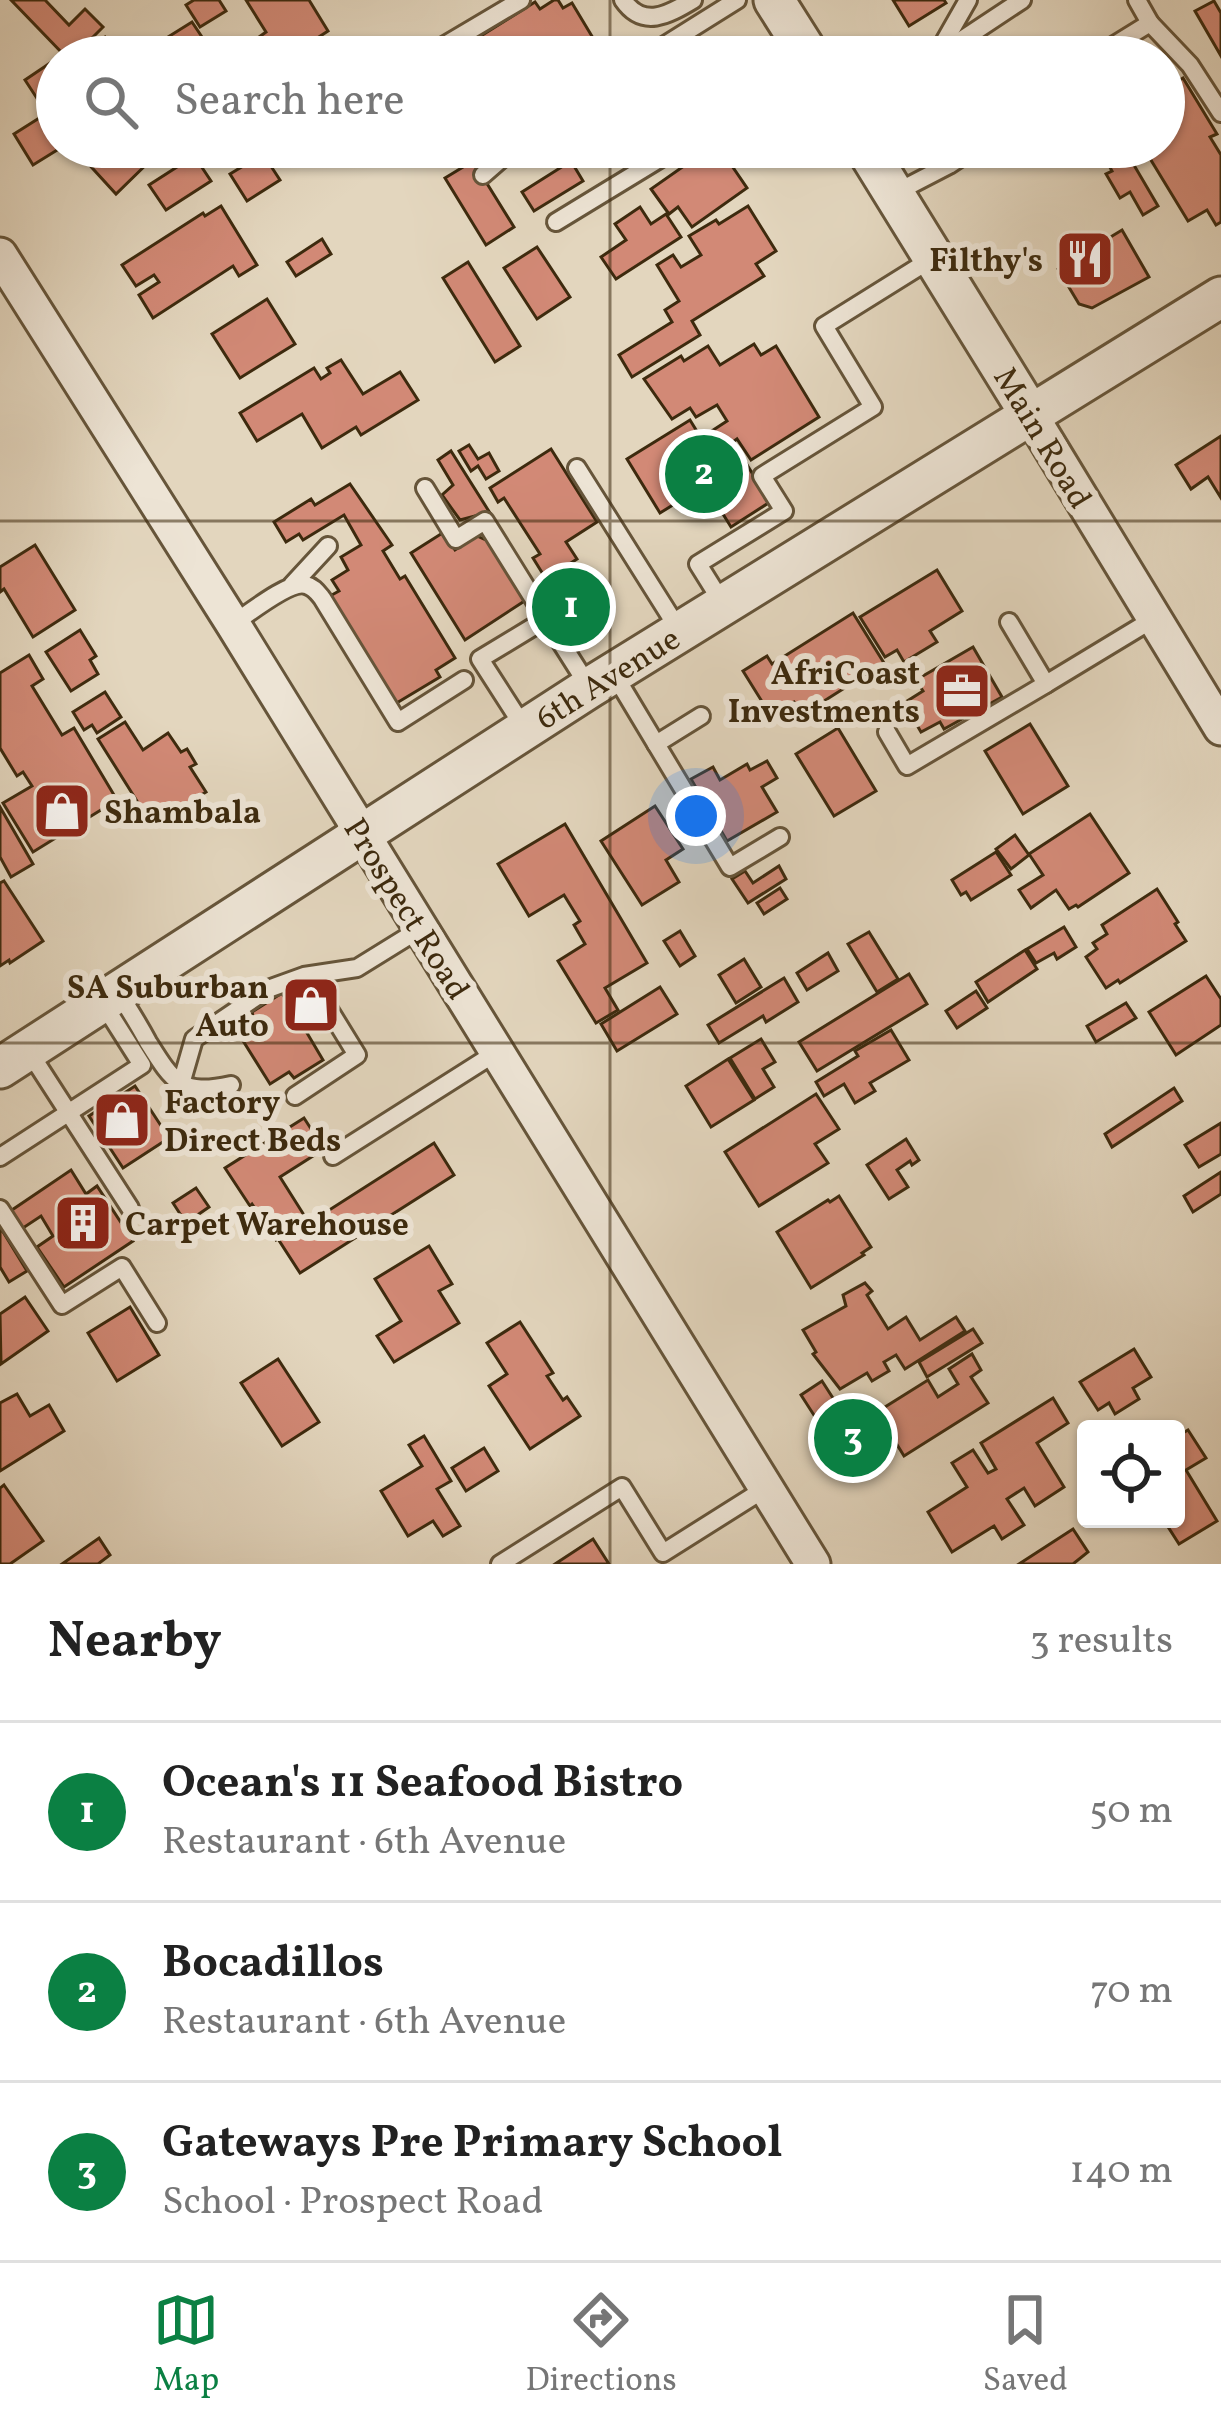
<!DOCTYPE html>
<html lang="en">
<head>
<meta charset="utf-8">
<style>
  body { margin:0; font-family:Vollkorn,serif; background:#f2f2f2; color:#222 }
  .controls { position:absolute; right:36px; bottom:36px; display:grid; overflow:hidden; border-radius:12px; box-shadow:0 3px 9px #0004 }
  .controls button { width:108px; height:108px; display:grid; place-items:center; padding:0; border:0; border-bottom:3px solid #e0e0e0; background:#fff; color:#222; font:60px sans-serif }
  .you { position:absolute; left:696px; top:816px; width:42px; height:42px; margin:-30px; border:9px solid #fff; border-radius:50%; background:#1a73e8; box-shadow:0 0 0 18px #1a73e833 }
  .badge { display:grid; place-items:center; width:78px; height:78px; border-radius:50%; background:#0b8043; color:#fff; font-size:39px; font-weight:700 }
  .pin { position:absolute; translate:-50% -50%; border:6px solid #fff; box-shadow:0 3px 12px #0006 }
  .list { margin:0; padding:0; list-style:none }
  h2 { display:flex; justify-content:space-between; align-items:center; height:156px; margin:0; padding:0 48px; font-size:51px }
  h2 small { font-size:39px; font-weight:400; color:#767676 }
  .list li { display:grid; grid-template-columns:78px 1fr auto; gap:36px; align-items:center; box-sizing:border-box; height:180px; padding:0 48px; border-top:3px solid #e0e0e0 }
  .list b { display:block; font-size:45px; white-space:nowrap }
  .list p { margin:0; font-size:39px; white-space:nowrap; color:#767676 }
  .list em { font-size:39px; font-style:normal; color:#767676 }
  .icon { flex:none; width:66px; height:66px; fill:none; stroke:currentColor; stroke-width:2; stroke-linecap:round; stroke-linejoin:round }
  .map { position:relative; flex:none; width:1221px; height:1564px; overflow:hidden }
  .search { position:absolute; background:#fff; box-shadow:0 3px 9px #0004; left:36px; right:36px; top:36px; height:132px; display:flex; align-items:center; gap:30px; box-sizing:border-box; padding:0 42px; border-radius:66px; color:#767676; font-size:45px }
  .sheet { height:696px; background:#fff }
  nav { display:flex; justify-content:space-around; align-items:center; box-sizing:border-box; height:168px; border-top:3px solid #e0e0e0; background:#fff; font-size:33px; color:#767676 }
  nav a { display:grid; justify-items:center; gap:6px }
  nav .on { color:#0b8043 }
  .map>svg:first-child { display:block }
  .building { fill:#d28976; stroke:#3d2a0e; stroke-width:3 }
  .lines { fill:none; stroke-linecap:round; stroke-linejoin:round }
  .service-casing { stroke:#66553a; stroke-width:22 }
  .minor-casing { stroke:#66553a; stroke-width:39 }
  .tertiary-casing { stroke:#66553a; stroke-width:45 }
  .service { stroke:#ede4d5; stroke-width:16 }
  .minor { stroke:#ede4d5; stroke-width:33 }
  .tertiary { stroke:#ede4d5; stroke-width:39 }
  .grid { fill:none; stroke:#3d2a0e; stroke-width:3; stroke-opacity:0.55 }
  .labels { text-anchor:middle; stroke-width:12; stroke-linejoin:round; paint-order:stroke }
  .poi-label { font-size:33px; font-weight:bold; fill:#3d2a0e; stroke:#ede4d5; text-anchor:end }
  .street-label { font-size:33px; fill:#3d2a0e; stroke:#ede4d5 }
</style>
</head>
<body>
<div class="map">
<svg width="1221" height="1564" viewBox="0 0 1221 1564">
  <rect width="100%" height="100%" fill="#e3d6be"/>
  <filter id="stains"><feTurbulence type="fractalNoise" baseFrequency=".00167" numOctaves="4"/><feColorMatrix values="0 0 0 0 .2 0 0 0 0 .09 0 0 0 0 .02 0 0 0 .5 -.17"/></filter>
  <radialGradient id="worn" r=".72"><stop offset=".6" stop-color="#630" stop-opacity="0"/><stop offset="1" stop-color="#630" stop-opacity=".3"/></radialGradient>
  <g class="building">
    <path d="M11 0H45L69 25 85 9 103 27 73 57H66Z"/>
    <path d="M194 0H219L226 11 200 27 186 5Z"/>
    <path d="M246 0H309L328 31 288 57H255L248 45 266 32Z"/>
    <path d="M554 0H558L563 8 572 3 593 38 585 43 591 54 586 57H454L452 54 535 2 540 9Z"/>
    <path d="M893 0H944L946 3 909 26Z"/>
    <path d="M1214 1 1221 13V56L1195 11Z"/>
    <path d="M192 22 202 37 170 57H136Z"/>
    <path d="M105 37 119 57H75Z"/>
    <path d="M53 61 57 67V100L42 106 25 80Z"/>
    <path d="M1183 78 1217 134 1210 137 1221 155V222L1216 225 1207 210 1188 221 1143 147H1164V85L1166 88Z"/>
    <path d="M44 115 57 135V147H62L33 165 14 134Z"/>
    <path d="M73 147H151L157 154 116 194Z"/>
    <path d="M711 147H719L747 188 692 227 678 207 669 214 651 189Z"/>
    <path d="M1103 147H1117L1126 163 1131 160 1158 206 1143 215 1130 192 1120 198 1106 174 1112 171 1100 149Z"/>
    <path d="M263 154 280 180 247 201 230 174Z"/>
    <path d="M191 158 194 162 197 160 211 181 166 210 149 185Z"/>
    <path d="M473 161 514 227 486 245 445 178Z"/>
    <path d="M571 161 583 181 534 211 522 192Z"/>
    <path d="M221 206 257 265 239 276 233 266 153 318 139 295 159 282 154 275 136 286 122 265 203 213 205 216Z"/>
    <path d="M748 206 776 251 756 264 764 276 692 321 700 335 632 377 619 355 672 322 665 310 679 301 657 265 673 255 681 267 701 255 689 236 716 220 719 224Z"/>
    <path d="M640 207 651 224 666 214 681 237 616 279 601 257 626 240 615 224Z"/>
    <path d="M1122 230 1149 277 1092 308 1079 304 1058 269Z"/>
    <path d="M322 239 331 254 296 276 287 262Z"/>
    <path d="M537 247 570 297 537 319 504 268Z"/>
    <path d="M468 262 520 346 495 362 443 278Z"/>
    <path d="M267 299 295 344 240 378 212 334Z"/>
    <path d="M754 344 761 355 776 346 819 417 751 460 737 439 733 442 770 502 731 527 705 485 660 513 627 459 690 420 701 438 727 421 717 405 696 417 690 408 672 419 644 379 681 356 684 361 708 346 720 365Z"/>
    <path d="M341 360 363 394 400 372 418 400 361 435 356 427 322 448 302 414 257 441 240 413 314 368 321 379 330 373 327 368Z"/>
    <path d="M1221 436V498L1208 477 1191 489 1176 465Z"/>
    <path d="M469 445 478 459 489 453 499 471 486 479 478 466 471 471 459 451Z"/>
    <path d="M551 449 597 522 566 542 577 559 546 579 533 558 540 554 504 498 498 502 490 488Z"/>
    <path d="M451 451 490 513 478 520 475 516 460 520 442 495 453 485 438 460Z"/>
    <path d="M350 484 392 545 383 551 400 579 405 576 455 658 436 670 440 677 395 704 330 596 339 591 332 580 348 570 341 557 361 545 344 515 303 540 299 534 286 542 274 522 311 499 315 505Z"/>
    <path d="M444 532 455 550 477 536 488 541 526 600 465 640 411 553Z"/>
    <path d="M35 545 75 610 33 637 4 589 0 592V567Z"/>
    <path d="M937 570 962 611 930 631 937 642 904 662 897 650 885 657 860 617Z"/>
    <path d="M565 578 576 596 583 592 602 623 577 639 547 589Z"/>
    <path d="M853 613 884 663 802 715 794 702 771 716 743 671 767 656 772 664Z"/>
    <path d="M80 630 96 656 90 660 98 674 71 691 46 652Z"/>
    <path d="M973 647 1002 697 944 729 940 722 921 732 904 703 923 691 916 680Z"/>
    <path d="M29 655 43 679 32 686 62 735 74 728 117 800 33 852 3 803 32 786 23 772 17 776 0 748V673Z"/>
    <path d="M105 692 121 717 97 733 92 725 84 730 73 712Z"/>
    <path d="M125 722 143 750 168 733 181 752 187 749 196 764 190 767 206 792 152 825 98 739Z"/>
    <path d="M1030 724 1068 786 1023 814 985 751Z"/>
    <path d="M838 728 876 791 834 816 796 754Z"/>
    <path d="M767 761 777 778 762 787 777 812 727 841 691 779 713 767 720 780 747 764 750 770Z"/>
    <path d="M655 806 683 849 666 860 679 882 642 905 601 841Z"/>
    <path d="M0 807 33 864 11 877 0 857Z"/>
    <path d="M1090 814 1129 873 1078 907 1076 905 1069 909 1056 890 1031 908 1019 890 1043 875 1029 854Z"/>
    <path d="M565 824 647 963 605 988 618 1010 596 1023 558 961 585 944 574 925 580 921 564 895 529 916 498 864Z"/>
    <path d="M1015 835 1029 855 1011 869 996 849Z"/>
    <path d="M996 852 1011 875 971 900 966 892 961 895 952 880Z"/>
    <path d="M779 866 786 879 748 903 732 879 745 871 753 883Z"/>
    <path d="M4 881 43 941 10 963 9 960 0 966V883Z"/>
    <path d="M780 888 787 899 764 914 757 903Z"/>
    <path d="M1157 889 1178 922 1175 924 1186 941 1120 983 1118 980 1106 988 1086 957 1097 949 1093 943 1107 934 1102 925Z"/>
    <path d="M1064 927 1076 947 1057 959 1054 953 1036 963 1027 949Z"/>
    <path d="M680 931 695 956 680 966 664 941Z"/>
    <path d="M869 932 898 979 877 992 848 944Z"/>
    <path d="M1025 950 1037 969 988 1002 976 982Z"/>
    <path d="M828 953 838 971 807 990 797 973Z"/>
    <path d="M744 959 761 987 736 1003 719 975Z"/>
    <path d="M909 974 927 1004 817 1071 799 1042Z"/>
    <path d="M1206 976 1221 999V1025L1176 1055 1149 1012Z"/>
    <path d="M784 978 798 1002 766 1022 763 1016 719 1043 708 1025Z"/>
    <path d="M660 987 677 1014 617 1051 601 1024Z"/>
    <path d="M976 991 987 1008 957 1028 946 1011Z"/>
    <path d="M282 993 298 1020 305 1015 313 1029 307 1033 323 1060 294 1078 289 1072 270 1084 235 1028 253 1016 252 1012Z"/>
    <path d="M1126 1003 1136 1018 1096 1042 1087 1026Z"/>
    <path d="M891 1030 909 1060 870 1083 875 1091 855 1103 844 1084 824 1096 816 1082 858 1056 855 1051Z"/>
    <path d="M761 1039 775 1062 763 1069 774 1087 755 1099 730 1058Z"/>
    <path d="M728 1059 754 1100 711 1127 686 1086Z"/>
    <path d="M135 1086 169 1138 123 1168 89 1116Z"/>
    <path d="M1174 1088 1182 1101 1112 1147 1105 1134Z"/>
    <path d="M816 1094 839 1129 815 1144 828 1163 759 1206 725 1152Z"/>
    <path d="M304 1118 324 1149 280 1177 309 1223 434 1143 454 1175 300 1273 278 1239 276 1240 252 1204 250 1206 225 1168Z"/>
    <path d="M1221 1123V1154L1199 1167 1185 1145Z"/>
    <path d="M906 1139 919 1160 912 1165 910 1161 897 1170 908 1187 889 1199 867 1165Z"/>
    <path d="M71 1170 86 1194 97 1186 133 1241 64 1287 37 1247 53 1236 41 1216 20 1230 9 1212Z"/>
    <path d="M1221 1172V1194L1193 1212 1184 1196Z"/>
    <path d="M196 1188 209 1207 186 1223 173 1203Z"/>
    <path d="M839 1196 871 1247 862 1253 864 1255 811 1288 777 1232 828 1200 830 1202Z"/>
    <path d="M0 1227 27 1271 9 1282 0 1267Z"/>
    <path d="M429 1246 452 1284 439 1291 459 1323 394 1362 377 1336 401 1321 375 1279Z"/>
    <path d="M865 1283 872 1291 867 1295 888 1329 906 1317 920 1340 956 1317 965 1331 905 1369 896 1355 884 1362 889 1371 872 1381 867 1373 840 1389 813 1354 816 1352 803 1330 846 1306 843 1295Z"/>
    <path d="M25 1297 48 1331 1 1364 0 1314Z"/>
    <path d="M130 1307 159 1355 117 1381 88 1333Z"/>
    <path d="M520 1322 553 1373 547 1376 563 1400 567 1397 580 1416 530 1449 489 1386 507 1374 487 1343Z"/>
    <path d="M973 1329 982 1343 927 1377 919 1362Z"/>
    <path d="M1134 1349 1151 1377 1133 1388 1139 1399 1115 1414 1109 1403 1098 1410 1080 1382Z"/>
    <path d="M972 1354 981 1370 971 1377 988 1403 904 1456 877 1412 928 1380 938 1397 958 1384 949 1369Z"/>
    <path d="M278 1359 319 1422 282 1446 241 1383Z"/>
    <path d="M822 1381 840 1409 819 1423 801 1395Z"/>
    <path d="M17 1394 30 1416 49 1405 64 1431 0 1471V1403Z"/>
    <path d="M1053 1398 1068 1423 1037 1443 1064 1487 1035 1506 1024 1488 1007 1499 1024 1525 1002 1539 994 1526 952 1552 928 1512 967 1487 952 1463 973 1450 988 1473 996 1469 981 1443Z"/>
    <path d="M1188 1430 1206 1458 1186 1470 1217 1521 1179 1544 1163 1519H1176V1437Z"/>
    <path d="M424 1436 451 1481 437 1489 460 1526 443 1536 433 1521 408 1536 381 1491 422 1466 409 1445Z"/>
    <path d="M484 1448 498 1471 466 1491 452 1468Z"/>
    <path d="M4 1485 43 1541 10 1564H0V1488Z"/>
    <path d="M1073 1529 1088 1552 1073 1564H1019Z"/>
    <path d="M99 1538 110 1555 98 1564H62Z"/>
    <path d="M593 1539 609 1564H555Z"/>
  </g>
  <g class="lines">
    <g class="service-casing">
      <g id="service">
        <path d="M623 0C643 29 668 15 693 0"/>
        <path d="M1137 0 1150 23"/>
        <path d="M939 51 968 0"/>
        <path d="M425 57 521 0"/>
        <path d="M646 57 737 0"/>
        <path d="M936 57 1022 0"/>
        <path d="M1095 57 1150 23 1190 65 1221 113"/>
        <path d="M483 175 515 147"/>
        <path d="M895 193 949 165 976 147"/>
        <path d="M556 222 679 147"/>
        <path d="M577 468 679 630"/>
        <path d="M425 488 456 539 485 521 546 619"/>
        <path d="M292 585 328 546"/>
        <path d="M723 604 698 564 784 511 762 476 873 407 824 326 933 258"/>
        <path d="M1009 622 1046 684 1155 618"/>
        <path d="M233 624C248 614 290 580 306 585 314 587 317 592 322 598L398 722 464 680"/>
        <path d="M614 674 730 867 780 837"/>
        <path d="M525 729 480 659 546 619 589 687"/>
        <path d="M887 732 907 766 1046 684"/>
        <path d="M656 744 701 716"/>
        <path d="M118 992C129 1009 139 1025 148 1042 173 1082 181 1096 231 1085"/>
        <path d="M28 1050 130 1208"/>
        <path d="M181 1084 194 1039 268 989 304 976 357 968 420 929"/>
        <path d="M295 1096 357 1055 325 1003 322 993 323 974"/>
        <path d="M333 1156 497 1052"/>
        <path d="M0 1157 142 1065 102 1002"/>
        <path d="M0 1209 62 1305 122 1267 157 1323"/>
        <path d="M500 1564 622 1487 663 1553 766 1488"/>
      </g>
    </g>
    <g class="minor-casing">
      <g id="minor">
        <path d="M0 255 233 624 813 1564"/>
        <path d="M1030 414 1221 728"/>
      </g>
    </g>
    <g class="tertiary-casing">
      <g id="tertiary">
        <path d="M774 0 810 57"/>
        <path d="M865 147 1030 414"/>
        <path d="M0 1068 589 688 1221 297"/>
      </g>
    </g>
    <use href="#service" class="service"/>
    <use href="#minor" class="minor"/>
    <use href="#tertiary" class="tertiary"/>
  </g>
  <path class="grid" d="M610 0V57M610 147V1564M0 521H1221M0 1043H1221"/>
  <defs>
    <g id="restaurant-square" transform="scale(3)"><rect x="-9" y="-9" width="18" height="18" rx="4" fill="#8f2418" stroke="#ede4d5"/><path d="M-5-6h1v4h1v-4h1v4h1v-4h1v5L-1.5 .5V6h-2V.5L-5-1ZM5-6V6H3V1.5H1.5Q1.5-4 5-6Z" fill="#fff"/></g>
    <g id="office-square" transform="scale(3)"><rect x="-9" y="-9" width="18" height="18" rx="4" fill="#8f2418" stroke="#ede4d5"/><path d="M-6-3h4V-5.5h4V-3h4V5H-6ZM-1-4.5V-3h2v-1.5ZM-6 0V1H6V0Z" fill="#fff"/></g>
    <g id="shop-square" transform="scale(3)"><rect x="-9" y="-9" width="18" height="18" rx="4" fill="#8f2418" stroke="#ede4d5"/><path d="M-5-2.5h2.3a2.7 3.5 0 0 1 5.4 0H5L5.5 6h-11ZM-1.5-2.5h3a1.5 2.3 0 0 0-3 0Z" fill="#fff"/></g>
    <g id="building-square" transform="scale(3)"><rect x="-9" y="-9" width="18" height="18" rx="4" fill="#8f2418" stroke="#ede4d5"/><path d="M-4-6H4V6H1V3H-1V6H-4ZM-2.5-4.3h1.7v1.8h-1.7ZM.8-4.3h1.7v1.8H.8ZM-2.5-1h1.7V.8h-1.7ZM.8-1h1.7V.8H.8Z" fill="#fff"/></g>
  </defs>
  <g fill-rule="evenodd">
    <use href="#restaurant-square" x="1085" y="259"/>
    <use href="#office-square" x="962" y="691"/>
    <use href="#shop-square" x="62" y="811"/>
    <use href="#shop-square" x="311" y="1005"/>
    <use href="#shop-square" x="122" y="1120"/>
    <use href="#building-square" x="83" y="1223"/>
  </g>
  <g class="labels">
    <g class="poi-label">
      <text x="1043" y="271">Filthy's</text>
      <text x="920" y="684">AfriCoast<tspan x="920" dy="38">Investments</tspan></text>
      <text x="104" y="823" text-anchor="start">Shambala</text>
      <text x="269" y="998">SA Suburban<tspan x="269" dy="38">Auto</tspan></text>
      <text x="164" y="1113" text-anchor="start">Factory<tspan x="164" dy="38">Direct Beds</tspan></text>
      <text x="125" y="1235" text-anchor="start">Carpet Warehouse</text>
    </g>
    <g class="street-label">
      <text transform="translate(1044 437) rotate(59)" y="12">Main Road</text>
      <text transform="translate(607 677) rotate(-32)" y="12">6th Avenue</text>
      <text transform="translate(408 908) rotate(58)" y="12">Prospect Road</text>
    </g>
  </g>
  <rect width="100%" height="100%" filter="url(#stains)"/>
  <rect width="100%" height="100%" fill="url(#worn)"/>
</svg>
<div class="controls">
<button><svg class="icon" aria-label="locate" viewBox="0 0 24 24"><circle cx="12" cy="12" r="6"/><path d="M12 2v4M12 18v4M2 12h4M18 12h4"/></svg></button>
</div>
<div class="you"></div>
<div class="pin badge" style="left:571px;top:607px">1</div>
<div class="pin badge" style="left:704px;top:474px">2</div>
<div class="pin badge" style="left:853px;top:1438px">3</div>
<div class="search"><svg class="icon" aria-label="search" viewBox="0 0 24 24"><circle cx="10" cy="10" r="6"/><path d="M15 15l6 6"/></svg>Search here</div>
</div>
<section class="sheet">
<h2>Nearby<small>3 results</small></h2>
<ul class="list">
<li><span class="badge">1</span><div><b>Ocean's 11 Seafood Bistro</b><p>Restaurant · 6th Avenue</p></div><em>50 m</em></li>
<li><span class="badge">2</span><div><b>Bocadillos</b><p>Restaurant · 6th Avenue</p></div><em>70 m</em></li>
<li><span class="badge">3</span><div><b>Gateways Pre Primary School</b><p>School · Prospect Road</p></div><em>140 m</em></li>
</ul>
</section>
<nav>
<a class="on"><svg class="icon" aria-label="map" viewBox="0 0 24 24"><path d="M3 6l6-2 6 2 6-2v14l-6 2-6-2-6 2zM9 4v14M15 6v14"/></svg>Map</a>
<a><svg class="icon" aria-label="directions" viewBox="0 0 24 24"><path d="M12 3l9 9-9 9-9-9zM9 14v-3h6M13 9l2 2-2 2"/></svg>Directions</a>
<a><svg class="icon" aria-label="saved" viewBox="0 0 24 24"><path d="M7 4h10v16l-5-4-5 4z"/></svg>Saved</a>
</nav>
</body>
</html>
